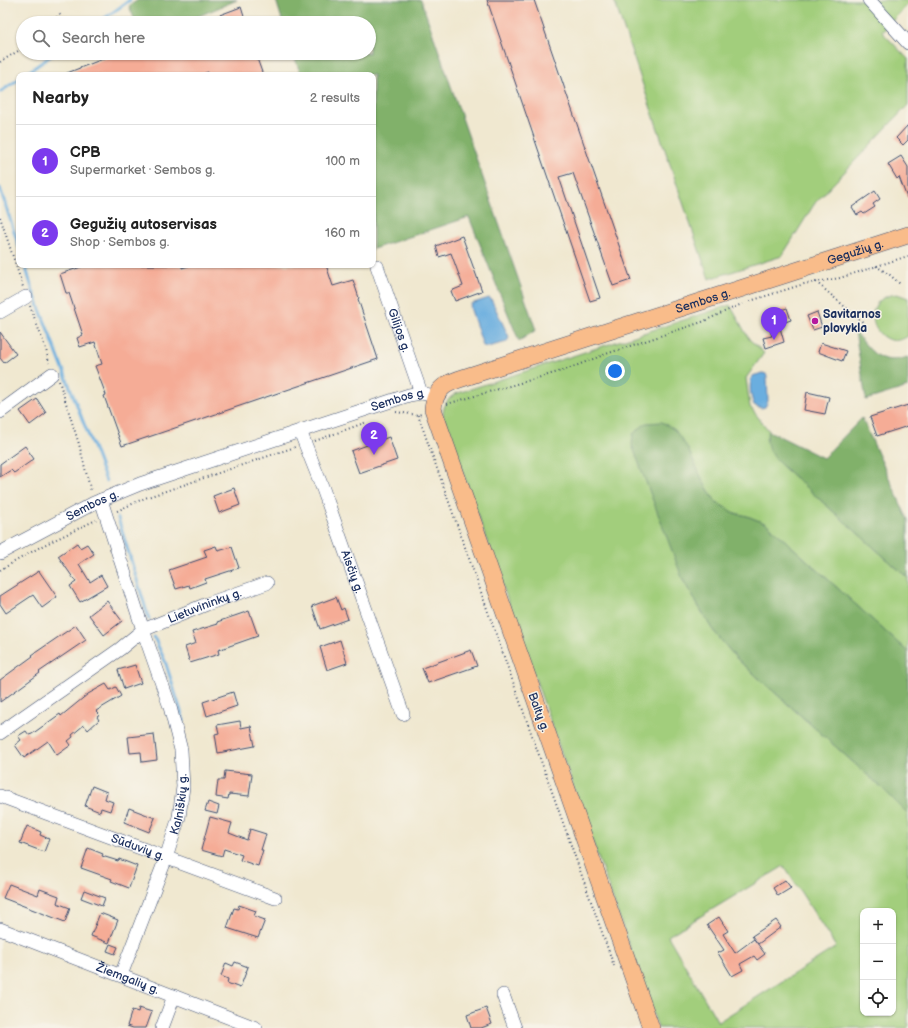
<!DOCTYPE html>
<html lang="en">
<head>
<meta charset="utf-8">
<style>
  body { margin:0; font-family:"Balsamiq Sans",sans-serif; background:#f2f2f2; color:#222 }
  .controls { position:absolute; right:12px; bottom:12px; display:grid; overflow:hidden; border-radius:8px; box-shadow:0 1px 3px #0004 }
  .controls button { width:36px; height:36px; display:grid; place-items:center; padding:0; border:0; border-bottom:1px solid #e0e0e0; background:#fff; color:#222; font:20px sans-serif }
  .you { position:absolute; left:615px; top:371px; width:14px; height:14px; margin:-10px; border:3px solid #fff; border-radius:50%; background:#1a73e8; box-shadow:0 0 0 6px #1a73e833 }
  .badge { display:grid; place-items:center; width:26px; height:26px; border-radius:50%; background:#7c3aed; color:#fff; font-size:13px; font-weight:700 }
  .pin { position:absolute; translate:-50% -33px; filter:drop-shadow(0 1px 2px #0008) }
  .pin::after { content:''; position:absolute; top:21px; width:14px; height:12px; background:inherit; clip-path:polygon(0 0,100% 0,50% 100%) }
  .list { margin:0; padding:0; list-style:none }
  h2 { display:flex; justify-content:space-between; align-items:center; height:52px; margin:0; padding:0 16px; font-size:17px }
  h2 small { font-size:13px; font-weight:400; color:#767676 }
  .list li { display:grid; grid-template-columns:26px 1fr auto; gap:12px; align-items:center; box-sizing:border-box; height:72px; padding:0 16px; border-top:1px solid #e0e0e0 }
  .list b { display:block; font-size:15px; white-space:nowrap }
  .list p { margin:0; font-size:13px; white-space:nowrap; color:#767676 }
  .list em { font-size:13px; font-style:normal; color:#767676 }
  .icon { flex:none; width:22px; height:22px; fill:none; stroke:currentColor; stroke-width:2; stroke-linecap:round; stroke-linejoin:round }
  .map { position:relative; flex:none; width:908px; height:1028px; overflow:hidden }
  .search { position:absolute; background:#fff; box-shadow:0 1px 3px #0004; left:16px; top:16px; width:360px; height:44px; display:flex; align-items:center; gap:10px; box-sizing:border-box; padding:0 14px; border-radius:22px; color:#767676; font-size:15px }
  .panel { position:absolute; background:#fff; box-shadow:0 1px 3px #0004; left:16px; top:72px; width:360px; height:196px; border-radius:8px }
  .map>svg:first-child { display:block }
  .green { fill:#a2ce7b; stroke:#5e7e6c; fill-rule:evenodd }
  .forest { fill:#81b16b; stroke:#4e7064 }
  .water { fill:#6aaedf; stroke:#426e9e }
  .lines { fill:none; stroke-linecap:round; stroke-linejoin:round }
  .stream { stroke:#6aaedf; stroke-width:3 }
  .building { fill:#f5ac96 }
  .minor-casing { stroke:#3b4b6f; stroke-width:14 }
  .major-casing { stroke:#3b4b6f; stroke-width:18 }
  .path { stroke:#3b4b6f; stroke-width:2; stroke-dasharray:1 3; stroke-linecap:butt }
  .minor { stroke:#fff; stroke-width:13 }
  .major { stroke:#f9bc8a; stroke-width:17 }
  .poi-dot { fill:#b5179e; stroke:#f7f3e8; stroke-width:1.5 }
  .labels { text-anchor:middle; stroke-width:3; stroke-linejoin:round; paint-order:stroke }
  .street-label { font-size:12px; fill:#1b2f5e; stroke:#f7f3e8 }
  .poi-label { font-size:12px; font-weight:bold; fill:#1b2f5e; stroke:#f7f3e8; text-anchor:start }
</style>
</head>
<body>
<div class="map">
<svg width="908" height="1028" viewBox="0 0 908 1028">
  <rect width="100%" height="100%" fill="#f7f3e8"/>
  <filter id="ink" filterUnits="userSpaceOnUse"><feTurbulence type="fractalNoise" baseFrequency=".025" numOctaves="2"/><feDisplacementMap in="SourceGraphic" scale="8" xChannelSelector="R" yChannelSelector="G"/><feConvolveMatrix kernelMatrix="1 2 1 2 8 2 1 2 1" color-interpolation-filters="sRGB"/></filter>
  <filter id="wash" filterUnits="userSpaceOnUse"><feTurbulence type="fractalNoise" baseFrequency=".012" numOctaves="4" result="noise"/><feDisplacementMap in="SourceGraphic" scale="16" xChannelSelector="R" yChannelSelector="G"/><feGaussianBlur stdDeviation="0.9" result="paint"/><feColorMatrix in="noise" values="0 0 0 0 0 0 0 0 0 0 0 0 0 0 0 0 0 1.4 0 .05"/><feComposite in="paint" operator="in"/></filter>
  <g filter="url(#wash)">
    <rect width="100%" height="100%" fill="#f0e8d0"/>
    <g class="green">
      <path d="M614 0H908V4L882 32 908 59V105L815 203 782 256 709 279Z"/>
      <path d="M897 294 908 298V336C878 357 852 299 897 294Z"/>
      <path d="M730 305 749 339 764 353 746 378 750 407 769 431 766 439 780 464 908 578V652L767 524 747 516 734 513 716 502 704 483 683 580 712 629 736 658 881 787 908 814V1028H658L443 416C443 406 447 399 455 394ZM784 866 836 947 718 1022 668 936ZM863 911H893V1013H863Z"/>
    </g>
    <g class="forest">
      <path d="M138 0H237L182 23H136L129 6Z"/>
      <path d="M276 0H421L536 330 519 341 469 217 373 249V75H301L293 53H369V23H283Z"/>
      <path d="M855 331C871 352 879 366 908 357V387L866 400Z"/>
      <path d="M862 418 908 520V578L780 464C771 453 763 445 769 431L823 458Z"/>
      <path d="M662 422 675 430 687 447 704 483 716 502 734 513 747 516 767 524 908 652V814L881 787 736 658 712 629 683 580 632 445 633 434 646 423Z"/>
    </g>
    <g class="water">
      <path d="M489 298 491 299 509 337 507 342 487 347 483 346 470 307 471 304Z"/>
      <path d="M763 373 766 374 767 377 768 401 765 407 761 408 754 405C750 395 749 386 752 376Z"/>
    </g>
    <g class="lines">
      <g class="stream">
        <path d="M98 23 130 0"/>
        <path d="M24 75 55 53"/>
        <path d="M0 92 19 79"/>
        <path d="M0 188 19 247"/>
        <path d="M25 265 33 291 106 481"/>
        <path d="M118 518 149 619"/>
        <path d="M154 637 165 661 184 721"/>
      </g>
    </g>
    <g id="blocks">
      <g class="building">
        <path d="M487 0H534L631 280 613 286 573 173 559 177 600 298 590 301Z"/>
        <path d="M241 7 246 23H201V22Z"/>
        <path d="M118 53H194V56L203 53H255L263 75H209L208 72 200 75H62Z"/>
        <path d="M908 125V140L903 145 896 138Z"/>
        <path d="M901 156 908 167V198H907L899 177 897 179 888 164Z"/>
        <path d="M875 191 880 199 873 204 875 207 864 214 862 212 857 215 852 207Z"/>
        <path d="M462 236 482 291 455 301 451 291 463 286 451 253 439 257 436 246Z"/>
        <path d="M87 265H182V268L192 265H326L333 286 353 280 359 298 358 299 378 359 122 446 104 396 106 395 95 366 102 364 95 342 80 347 77 338 83 335 69 293H66L60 274Z"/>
        <path d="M787 308 791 320 779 324 784 342 766 348 763 338 772 336 766 315Z"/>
        <path d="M817 312 822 327 813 330 807 316Z"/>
        <path d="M0 332 16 354 4 363 0 358Z"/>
        <path d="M821 343 846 351 842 361 818 352Z"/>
        <path d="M807 392 829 397 825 414 804 410Z"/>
        <path d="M37 399 46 413 30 425 20 411Z"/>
        <path d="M908 405V426L877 436 870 417Z"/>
        <path d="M389 437 397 460 359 473 351 451Z"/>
        <path d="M25 446 34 459 14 473 11 470 0 477V464Z"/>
        <path d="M234 488 240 505 219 513 213 496Z"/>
        <path d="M77 543 80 548 87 544 94 554 79 564 90 582 101 575 107 586 80 602 70 586 76 582 58 556Z"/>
        <path d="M216 546 218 551 232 547 239 568 205 579 206 582 190 588 189 585 176 589 169 570 207 557 204 550Z"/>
        <path d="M39 571 57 597 42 608 33 595 6 613 0 604V596Z"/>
        <path d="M336 597 341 610 344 608 348 619 320 629 312 606Z"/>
        <path d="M107 601 122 621 104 635 89 615Z"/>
        <path d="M249 611 258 636 218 650 219 654 190 663 185 647 196 643 192 632 218 624 217 622Z"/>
        <path d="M76 625 86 640 39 672 40 673 0 702V680L33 656 32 655Z"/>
        <path d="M340 640 347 663 327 670 320 647Z"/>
        <path d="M471 650 477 666 428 683 422 668Z"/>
        <path d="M135 665 141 683 124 689 118 670Z"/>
        <path d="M106 684 110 690 116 687 121 696 96 711 100 715 97 717 99 720 88 730 84 725 72 735 73 737 68 741 71 745 57 755 48 741 24 758 15 745 21 740 18 736 26 731 29 735 32 734 60 714 61 716 88 694Z"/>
        <path d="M233 692 237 706 207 716 203 702Z"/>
        <path d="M240 721 241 728 251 726 255 746 218 753 215 734 219 733 217 725Z"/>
        <path d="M154 734 157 760 142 762 141 752 130 753 128 737Z"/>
        <path d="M225 771 252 774 249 796 229 794 228 799 216 797 218 780H224Z"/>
        <path d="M92 786 107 792 105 799 113 802 110 811 101 808 100 812 85 806Z"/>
        <path d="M208 802 219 806 217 814 205 811Z"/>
        <path d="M129 808 155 818 149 832 124 822Z"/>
        <path d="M210 817 232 823 229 833 247 840 250 829 266 834 261 850H263L258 866 240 860 242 855 224 849 222 856 201 850Z"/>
        <path d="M27 826 41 832 40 835 49 839 44 852 20 843Z"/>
        <path d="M88 848 103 854 102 856 118 861 119 859 137 866 129 888 111 881 112 879 81 868Z"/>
        <path d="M785 880 791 888 778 896 773 888Z"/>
        <path d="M9 884 38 895 40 889 59 896 57 903 70 908 65 922 3 898Z"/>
        <path d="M84 890 105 898 102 906 81 898Z"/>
        <path d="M239 905 256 911 254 916 265 920 258 938 227 928 234 908 238 909Z"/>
        <path d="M100 913 118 920 109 943 91 936Z"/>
        <path d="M719 917 728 931 723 934 735 953 754 939 765 954 757 960 754 956 740 964 743 970 732 976 718 953 724 950 707 925Z"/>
        <path d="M776 920 781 927 758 944 752 936Z"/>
        <path d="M110 944 118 947 115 954 107 951Z"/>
        <path d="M235 962 248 967 240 988 227 983 228 979 221 976 226 963 233 966Z"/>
        <path d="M139 1008 152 1012 146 1028H133L127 1026 132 1010 138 1012Z"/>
        <path d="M486 1008 492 1024 481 1028H471L467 1015Z"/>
      </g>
    </g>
  </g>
  <g filter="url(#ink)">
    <use href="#blocks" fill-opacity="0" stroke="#3b4b6f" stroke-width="1"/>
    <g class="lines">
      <g class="minor-casing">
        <g id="minor">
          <path d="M869 0 908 43"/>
          <path id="s1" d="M377 266 421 393"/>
          <path d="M0 312 26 297"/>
          <path d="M0 412 52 374"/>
          <path id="s2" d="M300 431 323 489 403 714"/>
          <path id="s3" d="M0 553 94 503 140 484 409 395 421 393 435 396"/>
          <path d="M0 733 120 649 143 630 101 500"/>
          <path id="s4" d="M0 796 275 898"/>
          <path id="s5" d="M0 929 256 1028"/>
          <path id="s6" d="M121 975 166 858 179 817 183 787 181 750 170 707 143 630 207 604 267 583"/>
          <path d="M503 995 515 1028"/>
          <path d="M162 1028 174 996"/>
        </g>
      </g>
      <g class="major-casing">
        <g id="major">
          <path id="s7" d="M651 1028 433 409C435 383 454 381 475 374L908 235"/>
        </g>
      </g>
      <g class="path">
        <path d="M51 23 62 12"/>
        <path d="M0 62 23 48"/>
        <path d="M0 217 23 287"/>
        <path d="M876 266 890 275 900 284"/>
        <path d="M816 282 865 324"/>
        <path d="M750 301 804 284 840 278 908 256"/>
        <path d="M30 306 46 349 49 363"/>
        <path d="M59 381 79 444 91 492"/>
        <path d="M447 404 565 370 606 354 702 322 744 303"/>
        <path d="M396 412 418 415 421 414"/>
        <path d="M418 415 614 966"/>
        <path d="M315 441 367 422"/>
        <path d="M117 511 145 498 295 447"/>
        <path d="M0 570 42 546 96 520"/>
      </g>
      <use href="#minor" class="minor"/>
      <use href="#major" class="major"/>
    </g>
  </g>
  <circle class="poi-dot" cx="815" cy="321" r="4"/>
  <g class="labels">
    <g class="street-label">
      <text dy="4" stroke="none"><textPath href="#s7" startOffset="1115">Gegužių g.</textPath></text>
      <text dy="4" stroke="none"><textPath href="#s7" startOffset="955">Sembos g.</textPath></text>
      <text dy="4" stroke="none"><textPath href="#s1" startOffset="68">Gilijos g.</textPath></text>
      <text dy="4" stroke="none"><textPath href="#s3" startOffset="428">Sembos g.</textPath></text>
      <text dy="4" stroke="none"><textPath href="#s3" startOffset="104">Sembos g.</textPath></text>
      <text dy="4" stroke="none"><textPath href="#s2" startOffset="150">Aisčių g.</textPath></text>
      <text dy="4" stroke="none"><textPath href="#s6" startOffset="428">Lietuvininkų g.</textPath></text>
      <text transform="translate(539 712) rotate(70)" y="4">Baltų g.</text>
      <text dy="4" stroke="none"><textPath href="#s6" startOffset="181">Kalniškių g.</textPath></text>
      <text dy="4" stroke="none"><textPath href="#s4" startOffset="147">Sūduvių g.</textPath></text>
      <text dy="4" stroke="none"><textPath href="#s5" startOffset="137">Žiemgalių g.</textPath></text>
    </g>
    <g class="poi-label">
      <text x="823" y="318">Savitarnos<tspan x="823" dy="14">plovykla</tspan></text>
    </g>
  </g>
</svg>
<div class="controls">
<button>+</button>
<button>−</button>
<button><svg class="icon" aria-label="locate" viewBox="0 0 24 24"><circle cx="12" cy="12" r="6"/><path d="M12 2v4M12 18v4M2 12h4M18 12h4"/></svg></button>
</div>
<div class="you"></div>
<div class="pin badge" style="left:774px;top:340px">1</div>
<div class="pin badge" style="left:374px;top:455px">2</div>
<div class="search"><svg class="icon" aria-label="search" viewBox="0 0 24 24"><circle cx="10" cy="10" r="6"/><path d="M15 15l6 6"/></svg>Search here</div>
<section class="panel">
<h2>Nearby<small>2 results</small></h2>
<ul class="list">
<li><span class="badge">1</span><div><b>CPB</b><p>Supermarket · Sembos g.</p></div><em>100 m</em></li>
<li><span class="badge">2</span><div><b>Gegužių autoservisas</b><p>Shop · Sembos g.</p></div><em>160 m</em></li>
</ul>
</section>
</div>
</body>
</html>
